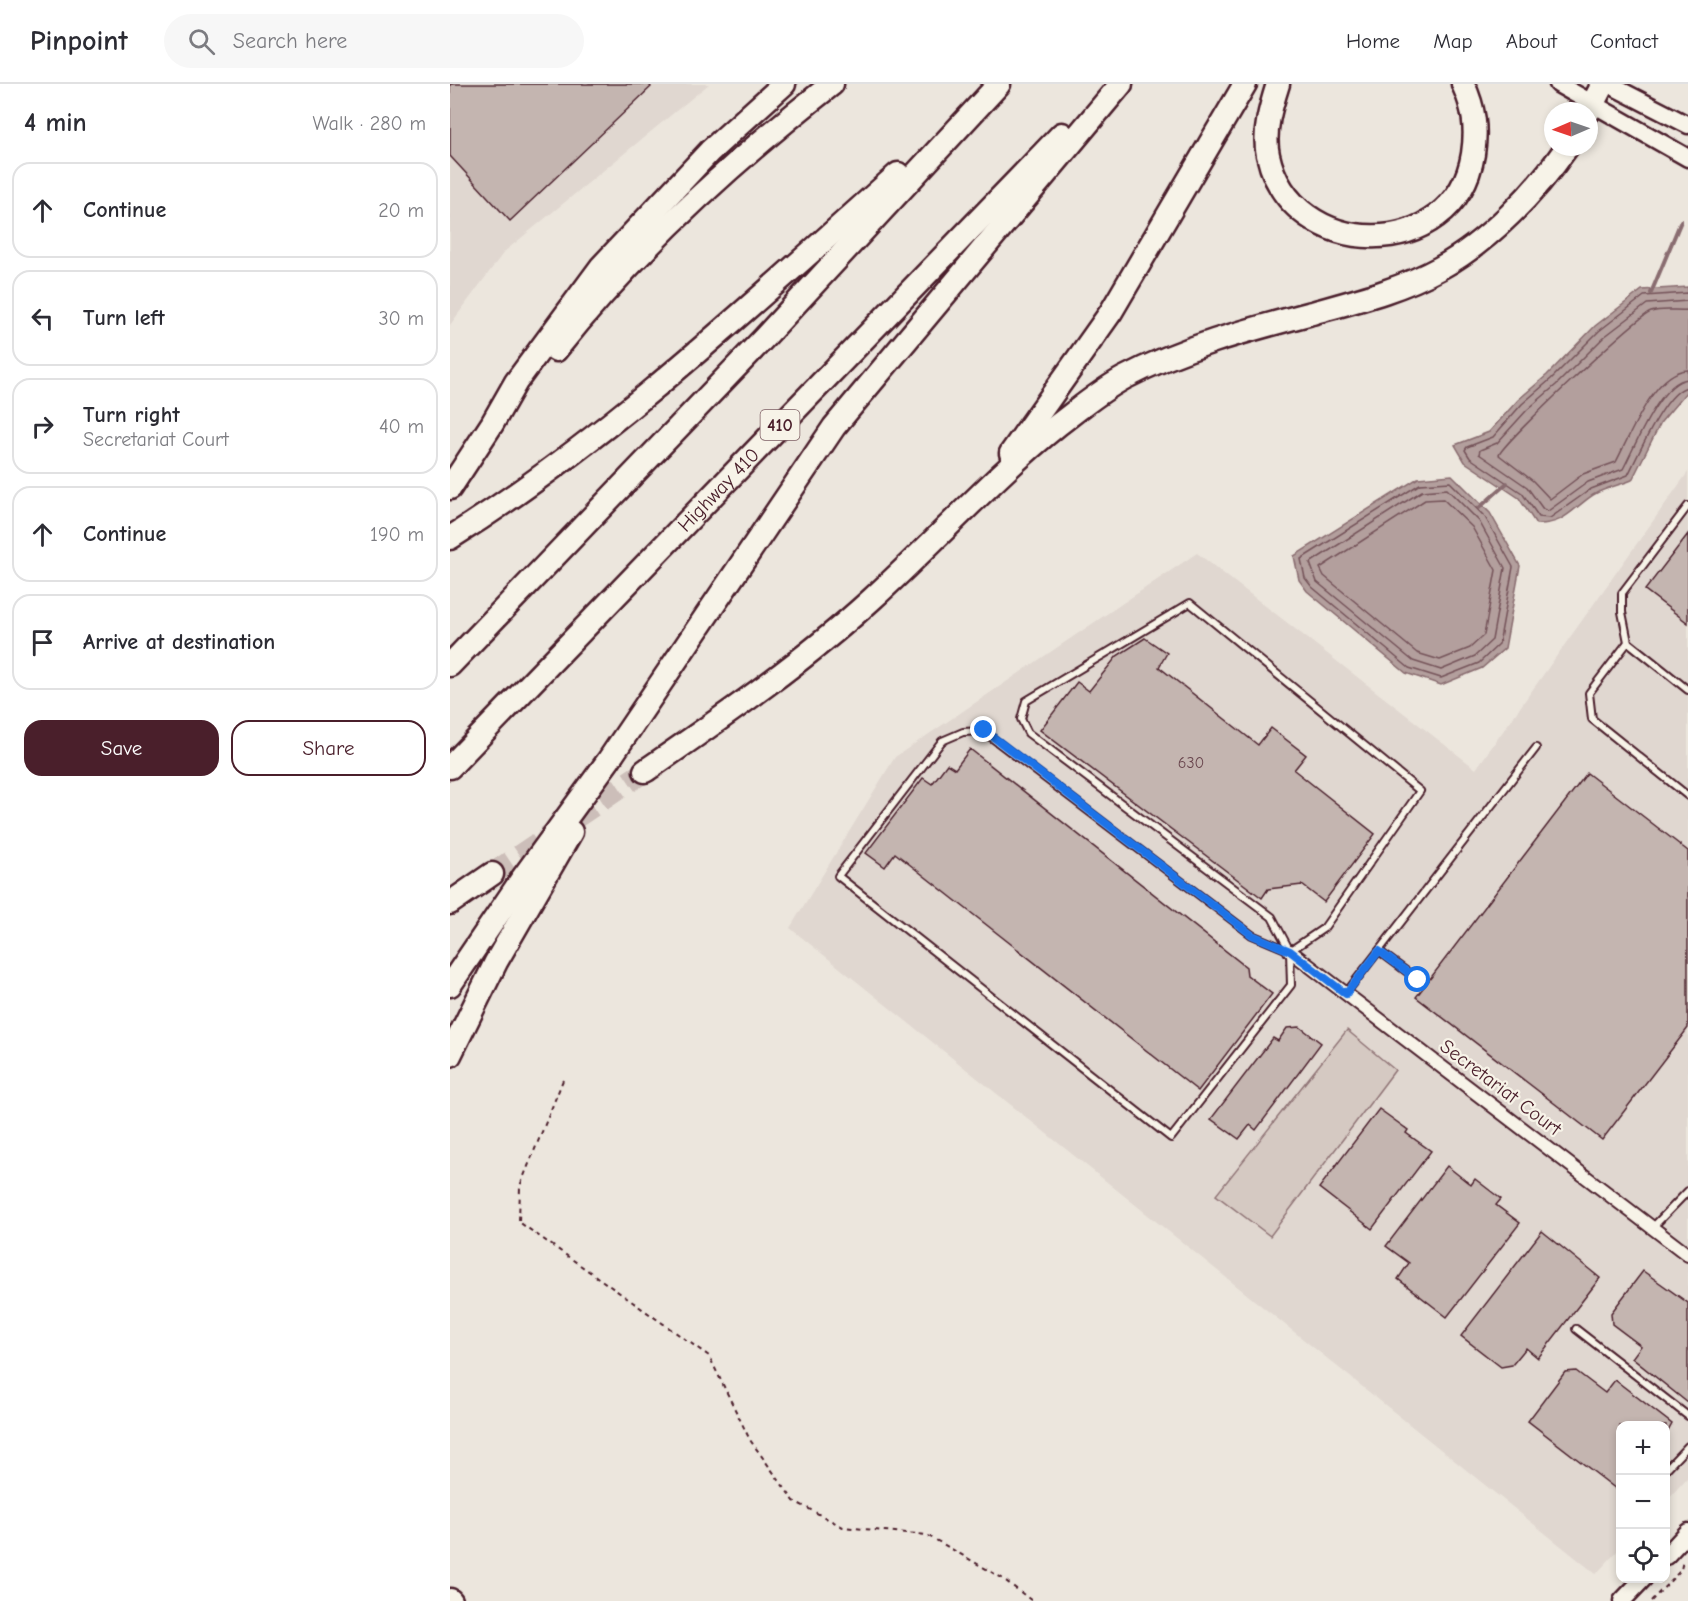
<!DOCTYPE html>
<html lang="en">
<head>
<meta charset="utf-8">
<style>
  body { margin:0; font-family:"Comic Neue",sans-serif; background:#f7f7f7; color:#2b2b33 }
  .controls { position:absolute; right:18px; bottom:18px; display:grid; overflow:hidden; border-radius:12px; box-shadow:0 3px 9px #0003 }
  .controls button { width:54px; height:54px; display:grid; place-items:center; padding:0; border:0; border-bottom:2px solid #e1e1e2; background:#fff; color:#2b2b33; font:30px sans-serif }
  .compass { position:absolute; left:1094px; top:18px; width:54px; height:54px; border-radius:50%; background:#fff; box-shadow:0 3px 9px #0003; rotate:268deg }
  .stop { position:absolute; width:18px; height:18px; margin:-14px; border:4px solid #1a73e8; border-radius:50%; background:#fff }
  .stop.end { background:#1a73e8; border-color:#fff; box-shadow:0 2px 6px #0008 }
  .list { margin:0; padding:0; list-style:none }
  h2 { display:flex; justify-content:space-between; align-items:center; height:78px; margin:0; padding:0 24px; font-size:26px }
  h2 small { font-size:20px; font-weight:400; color:#7c7c81 }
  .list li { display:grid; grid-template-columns:39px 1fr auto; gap:18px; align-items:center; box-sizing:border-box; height:96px; margin:0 12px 12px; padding:0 12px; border:2px solid #e1e1e2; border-radius:18px }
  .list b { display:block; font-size:22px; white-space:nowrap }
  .list p { margin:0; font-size:20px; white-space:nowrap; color:#7c7c81 }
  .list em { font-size:20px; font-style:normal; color:#7c7c81 }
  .actions { display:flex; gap:12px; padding:18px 24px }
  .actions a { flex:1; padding:14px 0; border:2px solid #4a1f2b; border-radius:18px; text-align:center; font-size:21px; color:#4a1f2b }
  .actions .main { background:#4a1f2b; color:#fff }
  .icon { flex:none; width:33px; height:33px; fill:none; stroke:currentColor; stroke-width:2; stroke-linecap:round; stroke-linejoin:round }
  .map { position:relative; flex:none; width:1238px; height:1517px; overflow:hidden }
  header { display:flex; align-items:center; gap:36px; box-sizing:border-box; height:84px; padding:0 30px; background:#fff; border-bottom:2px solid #e1e1e2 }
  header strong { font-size:28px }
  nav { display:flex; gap:33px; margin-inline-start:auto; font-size:21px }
  .search { width:420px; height:54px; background:#f7f7f7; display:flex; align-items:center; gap:15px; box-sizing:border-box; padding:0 21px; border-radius:33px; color:#7c7c81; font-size:22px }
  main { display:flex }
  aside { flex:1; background:#fff }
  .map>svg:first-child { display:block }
  .built { fill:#e0d7d0 }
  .green { fill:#d5c9c2; stroke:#907476; stroke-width:1.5 }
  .water { fill:#b39f9d; stroke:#896c6f; stroke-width:1.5 }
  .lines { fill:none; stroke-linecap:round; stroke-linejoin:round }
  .shore { stroke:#745259; stroke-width:1.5 }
  .stream { stroke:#896c6f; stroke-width:4 }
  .building { fill:#c4b5b0; stroke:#4a1f2b; stroke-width:1.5 }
  .motorway-tunnel { stroke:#ccbeb9; stroke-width:22; stroke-dasharray:22 11; stroke-linecap:butt }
  .service-casing { stroke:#4a1f2b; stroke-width:10 }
  .minor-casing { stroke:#4a1f2b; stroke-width:16 }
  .secondary-casing { stroke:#4a1f2b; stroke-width:21 }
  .motorway-casing { stroke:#4a1f2b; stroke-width:27 }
  .path { stroke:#4a1f2b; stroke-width:2; stroke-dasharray:4.5 4.5; stroke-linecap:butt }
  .service { stroke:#f7f3e8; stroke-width:6 }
  .minor { stroke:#f7f3e8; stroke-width:12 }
  .secondary { stroke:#f7f3e8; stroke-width:16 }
  .motorway { stroke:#f7f3e8; stroke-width:22 }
  .route { stroke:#1a73e8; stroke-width:8 }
  .labels { text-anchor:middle; stroke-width:4.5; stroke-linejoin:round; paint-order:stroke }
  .number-label { font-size:16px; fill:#68444c }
  .shield { fill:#f7f3e8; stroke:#7e5f64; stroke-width:1.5 }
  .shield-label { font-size:18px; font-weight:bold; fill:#4a1f2b }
  .street-label { font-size:20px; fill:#4a1f2b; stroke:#f7f3e8 }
</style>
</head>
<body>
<header>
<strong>Pinpoint</strong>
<div class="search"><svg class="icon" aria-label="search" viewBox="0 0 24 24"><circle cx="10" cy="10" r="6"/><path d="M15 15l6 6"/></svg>Search here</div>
<nav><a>Home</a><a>Map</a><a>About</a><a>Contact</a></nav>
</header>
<main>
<aside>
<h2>4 min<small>Walk · 280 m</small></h2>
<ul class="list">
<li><svg class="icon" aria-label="ahead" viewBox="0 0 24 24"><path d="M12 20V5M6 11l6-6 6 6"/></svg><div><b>Continue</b></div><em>20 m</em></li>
<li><svg class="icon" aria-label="left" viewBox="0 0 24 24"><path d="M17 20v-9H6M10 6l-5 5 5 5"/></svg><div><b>Turn left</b></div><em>30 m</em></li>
<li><svg class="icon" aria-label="right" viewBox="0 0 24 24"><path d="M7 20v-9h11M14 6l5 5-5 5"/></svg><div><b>Turn right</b><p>Secretariat Court</p></div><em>40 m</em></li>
<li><svg class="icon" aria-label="ahead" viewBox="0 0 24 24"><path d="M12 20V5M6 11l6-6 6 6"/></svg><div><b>Continue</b></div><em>190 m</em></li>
<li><svg class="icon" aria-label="arrive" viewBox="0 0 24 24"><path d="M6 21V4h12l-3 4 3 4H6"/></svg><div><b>Arrive at destination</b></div></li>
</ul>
<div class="actions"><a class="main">Save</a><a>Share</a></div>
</aside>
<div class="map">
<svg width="1238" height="1517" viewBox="0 0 1238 1517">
  <rect width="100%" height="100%" fill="#ece6dd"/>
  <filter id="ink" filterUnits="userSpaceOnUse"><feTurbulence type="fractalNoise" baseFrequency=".0167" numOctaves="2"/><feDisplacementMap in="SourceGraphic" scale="12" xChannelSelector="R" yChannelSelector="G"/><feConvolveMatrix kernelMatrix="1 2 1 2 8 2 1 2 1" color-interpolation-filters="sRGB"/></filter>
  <g filter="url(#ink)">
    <g class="built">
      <path d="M0 0H259L54 168 0 241Z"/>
      <path d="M1238 388V1393L1216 1417V1342H1170V1464L1146 1490 340 844 445 673 747 469 1026 685Z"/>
    </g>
    <path class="green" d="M897 946 945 986 820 1152 766 1111Z"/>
    <g class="water">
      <path d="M1238 203V306L1211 338 1182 396C1170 401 1154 404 1143 411 1122 425 1114 441 1086 440L1069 414 1015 378 1005 361 1039 348 1068 316 1097 291 1145 242 1192 206Z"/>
      <path d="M1002 391 1040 429 1070 482 1055 564 1032 584 991 601 956 589 857 507 849 496 844 472 968 394Z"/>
    </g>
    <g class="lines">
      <g class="shore">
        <path d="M1238 209 1194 212 1149 247 1101 295 1072 320 1043 353 1017 363 1015 366 1020 374 1072 409 1089 433 1100 434 1141 405 1178 391C1188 372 1216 305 1238 303"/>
        <path d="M1238 217 1197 220 1154 253 1106 301 1077 326 1047 359 1030 366 1029 370 1077 403 1093 425 1098 427 1138 398 1173 385C1185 363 1210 297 1238 295"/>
        <path d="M1238 226C1227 227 1211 224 1201 228 1185 234 1053 359 1049 371L1083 397 1100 415 1133 390 1166 378C1180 352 1204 287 1238 286"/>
        <path d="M1000 398 1035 433 1063 483 1049 560 1029 579 991 594 959 584 862 503 855 494 851 475 970 400Z"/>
        <path d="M997 405 1029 437 1055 484 1042 556 1025 572 991 586 963 577 867 498 860 479 972 407Z"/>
        <path d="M993 415 1022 443 1046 486 1034 551 1020 564 990 576 967 569 874 492 870 484 975 416Z"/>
      </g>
      <g class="stream">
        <path d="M1201 209 1231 137"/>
        <path d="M1029 424 1057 399"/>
      </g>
    </g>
    <g class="building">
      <path d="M0 0H199L201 3 60 137 0 72Z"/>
      <path d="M1238 450V539L1195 506Z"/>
      <path d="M695 554 717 569 709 583 808 661 821 644 856 671 844 686 925 750 874 818 852 801 818 805 812 814 590 646 627 598 639 607 667 572Z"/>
      <path d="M520 665 796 883 797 891 822 910 748 1007 445 769 435 783 416 769 473 694 482 700 497 680 505 685Z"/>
      <path d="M1137 689 1238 767V944L1152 1056 966 913Z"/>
      <path d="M850 943 871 959 806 1046 800 1041 789 1055 761 1035 823 954 828 957 837 944Z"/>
      <path d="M929 1025 958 1046 956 1049 981 1067 922 1145 869 1104Z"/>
      <path d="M997 1082 1021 1101 1025 1095 1051 1115 1046 1121 1070 1139 997 1233 948 1195 959 1179 936 1162Z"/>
      <path d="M1092 1147 1150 1194 1088 1274 1076 1264 1062 1281 1051 1283 1011 1252Z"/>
      <path d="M1193 1187 1238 1219V1319L1182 1274 1191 1262 1162 1240 1161 1229Z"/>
      <path d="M1126 1287 1155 1309 1165 1296 1222 1340 1216 1351V1342H1170V1399L1166 1405 1078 1337 1115 1288Z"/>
    </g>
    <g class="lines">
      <path class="motorway-tunnel" d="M42 790 195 687"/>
      <g class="service-casing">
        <g id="service">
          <path d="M1178 558 1172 528V509L1238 422"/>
          <path d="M1238 606 1178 558 1139 609 1142 635 1238 712"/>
          <path d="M840 867 802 851 533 647 513 648 492 657 388 792 721 1054 841 901 840 867 822 833 578 649 571 635 576 617 740 519 970 707 874 844 840 867"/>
          <path d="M929 867 968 896"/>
          <path d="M896 909 1086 664"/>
          <path d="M1203 1143 1238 1107"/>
          <path d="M1126 1245 1238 1332"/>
          <path d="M1216 1385 1238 1362"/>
        </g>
      </g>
      <g class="minor-casing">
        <path id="minor" d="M840 867 1238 1171"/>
      </g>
      <g class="secondary-casing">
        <g id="secondary">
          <path d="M1108 0 1238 74"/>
          <path d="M1158 0 1238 41"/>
          <path d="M1216 1472 1238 1448"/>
          <path d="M1172 1517 1194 1494"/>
        </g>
      </g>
      <g class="motorway-casing">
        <g id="motorway">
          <path d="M828 0C821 22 813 48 818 71 841 178 1005 181 1023 70 1027 44 1024 24 1013 0"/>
          <path d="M1139 27 1153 0"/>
          <path d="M106 266C186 165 281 79 382 0"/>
          <path d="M561 369 661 228 795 0"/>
          <path d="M0 404 42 340 66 298 151 183 260 67 334 0"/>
          <path d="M0 454C163 352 305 217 448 90"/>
          <path d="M0 581 314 254 549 0"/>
          <path id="s1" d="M0 683 612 50"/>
          <path d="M195 687C273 633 352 579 422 515 485 458 542 394 609 340 630 324 650 307 674 294 733 263 798 246 862 229 905 217 950 206 990 184 1038 158 1086 108 1117 63"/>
          <path d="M0 819 42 790"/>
          <path d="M0 901 72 795 158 677 384 343 671 0"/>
          <path d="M0 971 46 878 121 748"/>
          <path d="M0 1516 1 1517"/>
        </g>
      </g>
      <g class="path">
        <path d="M113 996 70 1102 69 1138 259 1272 300 1356 344 1417 393 1443 477 1451 552 1494 582 1517"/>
        <path d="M1201 1517 1231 1486 1233 1476"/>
      </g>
      <use href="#service" class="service"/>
      <use href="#minor" class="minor"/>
      <use href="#secondary" class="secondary"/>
      <use href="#motorway" class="motorway"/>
    </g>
  </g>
  <g class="lines" filter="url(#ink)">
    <path class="route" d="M534 646 802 851 840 867 896 910 929 867 968 896"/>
  </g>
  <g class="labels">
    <g class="number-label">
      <text x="741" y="684">630</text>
    </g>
    <rect class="shield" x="310.5" y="326" width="39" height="30" rx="4.5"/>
    <g class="shield-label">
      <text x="330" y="347">410</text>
    </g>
    <g class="street-label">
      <text dy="7" stroke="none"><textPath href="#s1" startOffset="386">Highway 410</textPath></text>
      <text transform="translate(1051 1003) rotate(37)" y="7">Secretariat Court</text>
    </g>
  </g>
</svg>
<div class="controls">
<button>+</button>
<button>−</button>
<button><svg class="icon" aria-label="locate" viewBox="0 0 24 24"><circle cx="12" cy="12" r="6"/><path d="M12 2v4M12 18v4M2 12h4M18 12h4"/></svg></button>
</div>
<svg class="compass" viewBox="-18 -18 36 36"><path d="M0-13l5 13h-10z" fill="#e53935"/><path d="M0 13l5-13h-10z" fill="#7c7c81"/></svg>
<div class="stop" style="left:968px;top:896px"></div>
<div class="stop end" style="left:534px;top:646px"></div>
</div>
</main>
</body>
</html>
